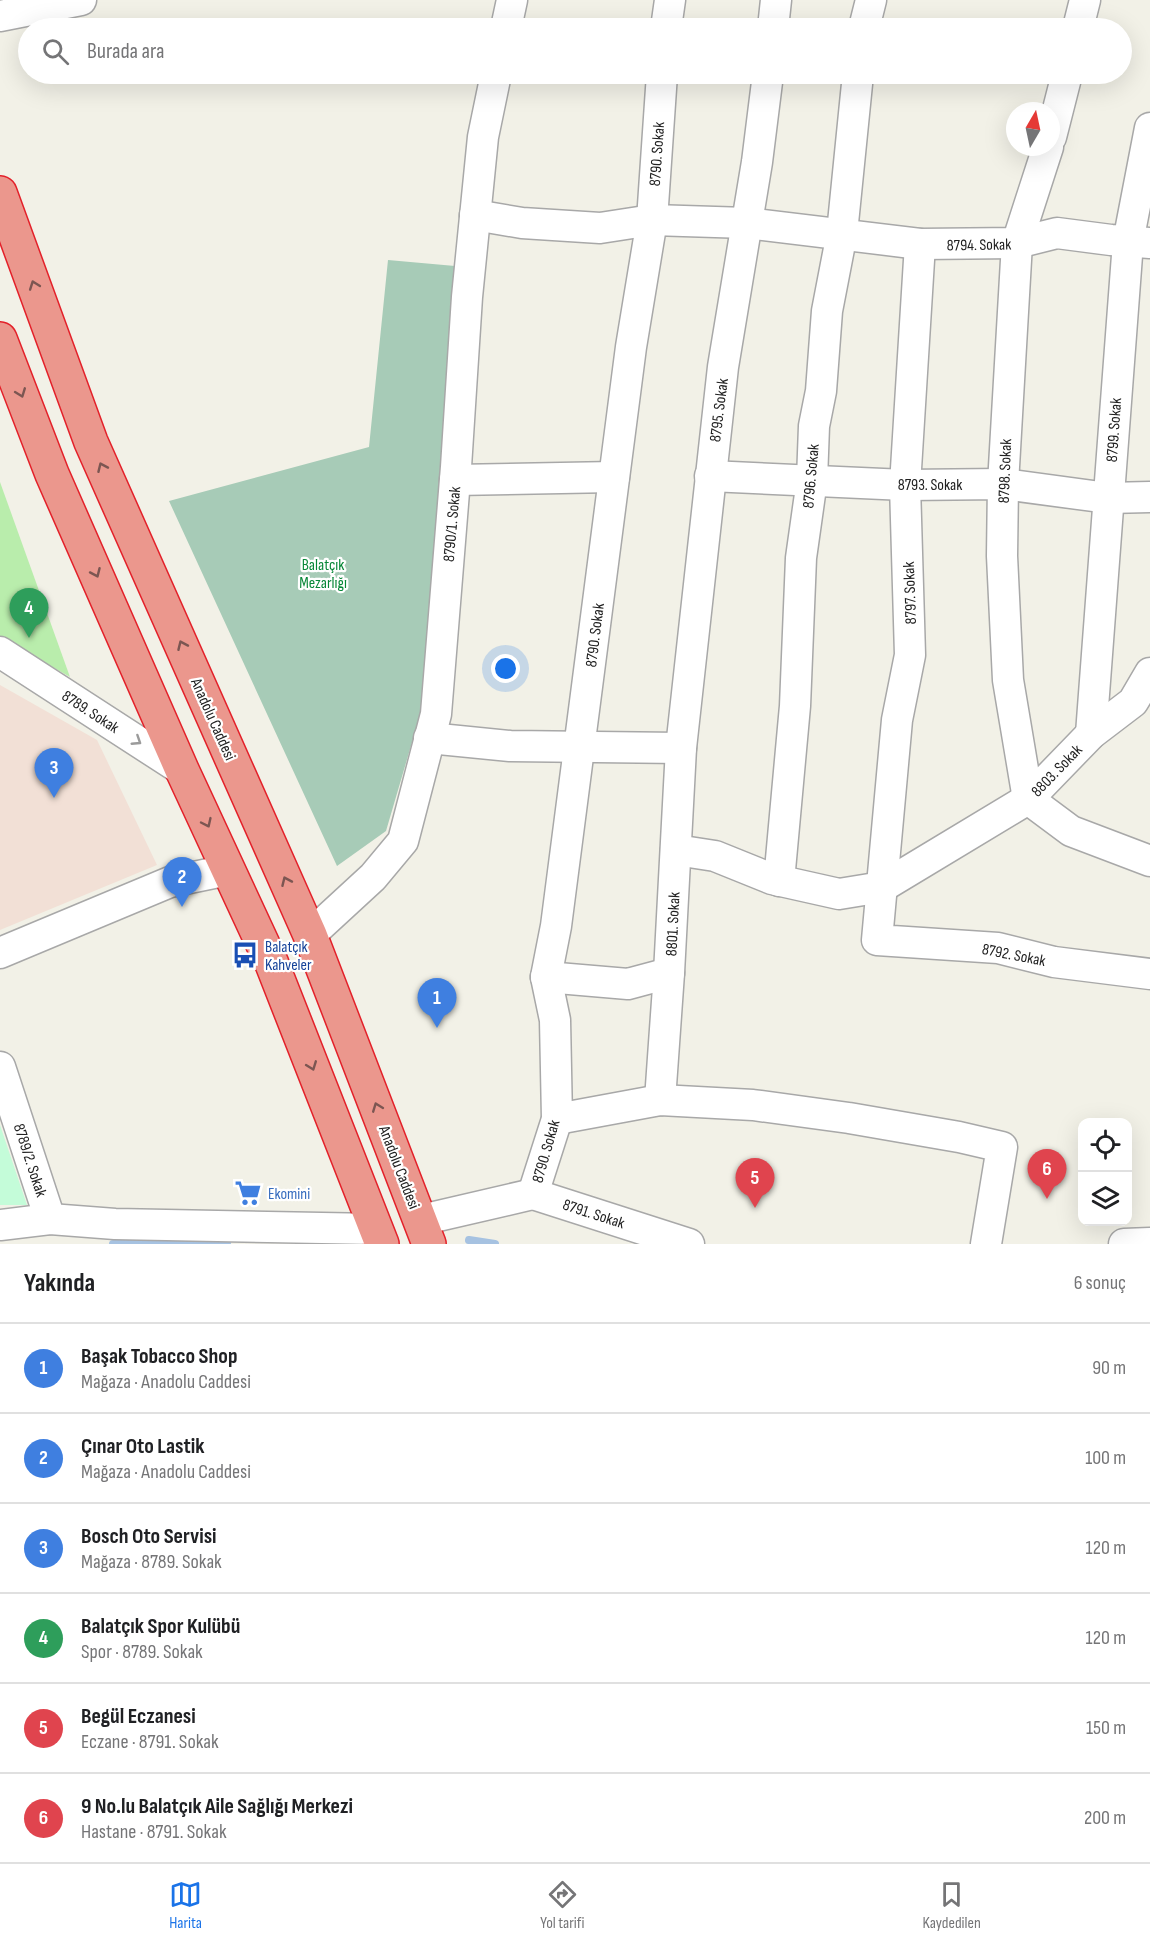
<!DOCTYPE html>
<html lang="tr">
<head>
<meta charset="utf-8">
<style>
  body { margin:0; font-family:"Sofia Sans Condensed",sans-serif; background:#f6f6f6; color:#202124 }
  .controls { position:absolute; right:18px; bottom:18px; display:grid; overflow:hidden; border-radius:12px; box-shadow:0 6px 24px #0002 }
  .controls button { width:54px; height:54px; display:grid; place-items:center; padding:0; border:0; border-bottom:2px solid #e0e0e0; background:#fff; color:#202124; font:30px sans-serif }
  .compass { position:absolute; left:1006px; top:102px; width:54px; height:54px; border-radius:50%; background:#fff; box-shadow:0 6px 24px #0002; rotate:9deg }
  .you { position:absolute; left:506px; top:669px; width:21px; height:21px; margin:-15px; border:4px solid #fff; border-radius:50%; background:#1a73e8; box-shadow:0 0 0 9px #1a73e833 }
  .badge { display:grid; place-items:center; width:39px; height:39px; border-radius:50%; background:#1a73e8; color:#fff; font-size:20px; font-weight:700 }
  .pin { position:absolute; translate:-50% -50px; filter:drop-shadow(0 2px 3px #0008) }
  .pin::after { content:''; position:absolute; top:32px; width:21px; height:18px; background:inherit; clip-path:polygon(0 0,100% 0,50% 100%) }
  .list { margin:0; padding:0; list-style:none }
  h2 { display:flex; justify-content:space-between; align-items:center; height:78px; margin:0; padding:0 24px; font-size:26px }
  h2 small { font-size:20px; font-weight:400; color:#757577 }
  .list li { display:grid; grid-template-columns:39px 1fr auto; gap:18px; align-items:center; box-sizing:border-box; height:90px; padding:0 24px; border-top:2px solid #e0e0e0 }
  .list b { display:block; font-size:22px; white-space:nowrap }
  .list p { margin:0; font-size:20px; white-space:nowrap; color:#757577 }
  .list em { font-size:20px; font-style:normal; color:#757577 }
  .icon { flex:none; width:33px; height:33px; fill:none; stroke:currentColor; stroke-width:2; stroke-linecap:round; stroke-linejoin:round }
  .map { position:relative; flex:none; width:1150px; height:1244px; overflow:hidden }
  .search { position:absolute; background:#fff; box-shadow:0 6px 24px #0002; left:18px; right:18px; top:18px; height:66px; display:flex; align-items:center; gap:15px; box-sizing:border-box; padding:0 21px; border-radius:33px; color:#757577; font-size:22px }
  .sheet { height:618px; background:#fff }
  nav { display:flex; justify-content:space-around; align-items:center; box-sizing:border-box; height:84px; border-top:2px solid #e0e0e0; background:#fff; font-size:16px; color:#757577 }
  nav a { display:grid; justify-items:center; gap:3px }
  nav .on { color:#1a73e8 }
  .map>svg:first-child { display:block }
  .commercial { fill:#f2e0d6 }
  .grass { fill:#b9edac }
  .cemetery { fill:#a7cbb7 }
  .park { fill:#c4fcd9 }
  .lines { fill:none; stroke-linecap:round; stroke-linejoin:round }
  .stream { stroke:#a6c2e1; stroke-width:8 }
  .street-casing { stroke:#a8a8a8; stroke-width:33 }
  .highway-casing { stroke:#e3212a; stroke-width:36 }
  .street { stroke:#fff; stroke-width:30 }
  .highway { stroke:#eb978d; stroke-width:33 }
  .oneway { stroke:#7c5652 }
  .oneway2 { stroke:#9b9b9b }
  .labels { text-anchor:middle; stroke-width:4.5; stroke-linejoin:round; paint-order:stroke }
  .street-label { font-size:16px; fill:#212121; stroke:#fff }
  .park-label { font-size:16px; fill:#078737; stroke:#fff }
  .transit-label { font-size:16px; fill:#164399; stroke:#fff; text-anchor:start }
  .shop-label { font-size:16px; fill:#366cbe; stroke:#fff; text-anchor:start }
</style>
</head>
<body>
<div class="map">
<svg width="1150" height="1244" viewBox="0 0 1150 1244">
  <rect width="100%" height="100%" fill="#f2f1e7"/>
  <path class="commercial" d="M0 685 97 740 157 865 0 930Z"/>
  <path class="grass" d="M0 482 70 677 0 637Z"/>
  <path class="cemetery" d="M388 260 455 266 425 698 386 831 337 866 169 501 369 447Z"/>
  <path class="park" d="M0 1125 27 1205H0Z"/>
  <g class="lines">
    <g class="stream">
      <path d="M469 1240 495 1244"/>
      <path d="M113 1244H227"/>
    </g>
    <g class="street-casing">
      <g id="street">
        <path d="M0 16 81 0"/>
        <path d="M506 28 512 0"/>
        <path d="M666 28 670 0"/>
        <path d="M773 28 776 0"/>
        <path d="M864 28 871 0"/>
        <path d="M1078 28 1085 0"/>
        <path d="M1051 137 1067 74"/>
        <path d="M1048 147 1017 243 1003 484 1002 556 1008 680 1028 799 1071 831 1150 861"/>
        <path d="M475 215 522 223 600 228 652 220 747 223 920 244 1017 243 1057 233 1111 240 1150 243"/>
        <path d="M920 244 905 485 910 655 897 720 877 940 998 948 1054 962 1150 974"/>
        <path d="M710 476 905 485 1003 484 1108 498 1150 497"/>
        <path d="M455 480 614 477"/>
        <path d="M0 652 182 770"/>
        <path d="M1091 734 1128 242 1150 128"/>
        <path d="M429 738 510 746 681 748"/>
        <path d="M676 850 715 856 772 879 839 894 882 887 1028 799 1091 734 1133 702 1150 673"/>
        <path d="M779 881 795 706 801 558 812 480 814 426 821 391 827 311 842 233 858 74"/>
        <path d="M310 935 373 877 403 841 436 714 456 467 467 297 483 137 496 74"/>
        <path d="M0 953 170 882 228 870"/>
        <path d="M546 977 628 984 669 973"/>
        <path d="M0 1067 50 1219"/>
        <path d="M660 1100 669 973 681 748 723 367 757 162 768 74"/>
        <path d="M557 1119 660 1100 753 1105 849 1118 959 1137 1002 1147 986 1244"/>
        <path d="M533 1194 557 1119 555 1020 546 977 556 926 631 347 652 220 662 74"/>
        <path d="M533 1194 689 1244"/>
        <path d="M421 1220 533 1194"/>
        <path d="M0 1225 50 1219 115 1224 376 1229"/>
        <path d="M1124 1244 1150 1243"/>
      </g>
    </g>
    <g class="highway-casing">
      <g id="highway">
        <path d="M0 193 91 442 310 935 429 1244"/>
        <path d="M0 339 52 474 182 770 272 964 382 1244"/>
      </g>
    </g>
    <use href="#street" class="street"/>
    <use href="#highway" class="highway"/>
  </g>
  <defs><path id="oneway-chevron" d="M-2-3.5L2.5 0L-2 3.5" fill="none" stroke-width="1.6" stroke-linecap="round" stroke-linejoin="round" transform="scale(1.5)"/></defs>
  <g class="oneway">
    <use href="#oneway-chevron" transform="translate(34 285) rotate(-110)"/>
    <use href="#oneway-chevron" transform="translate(21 393) rotate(69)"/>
    <use href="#oneway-chevron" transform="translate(102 467) rotate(-114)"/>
    <use href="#oneway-chevron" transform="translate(96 573) rotate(66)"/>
    <use href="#oneway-chevron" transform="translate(182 645) rotate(-114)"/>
    <use href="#oneway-chevron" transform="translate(207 823) rotate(65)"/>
    <use href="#oneway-chevron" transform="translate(286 881) rotate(-114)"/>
    <use href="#oneway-chevron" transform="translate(312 1066) rotate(69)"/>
    <use href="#oneway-chevron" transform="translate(377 1107) rotate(-111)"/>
  </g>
  <use class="oneway2" href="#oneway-chevron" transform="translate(137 741) rotate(33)"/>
  <defs>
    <g id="bus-bare" transform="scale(2.07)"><path d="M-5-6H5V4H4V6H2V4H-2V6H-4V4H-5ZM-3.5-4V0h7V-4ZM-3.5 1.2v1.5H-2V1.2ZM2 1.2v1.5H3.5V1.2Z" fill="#1a4fb4" stroke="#fff" stroke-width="2.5" paint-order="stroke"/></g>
    <g id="supermarket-bare" transform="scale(2.07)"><path d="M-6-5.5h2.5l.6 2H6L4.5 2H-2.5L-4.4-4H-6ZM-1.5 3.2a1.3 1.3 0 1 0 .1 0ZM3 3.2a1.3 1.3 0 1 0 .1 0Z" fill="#3f7fe0" stroke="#fff" stroke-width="2.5" paint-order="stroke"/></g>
  </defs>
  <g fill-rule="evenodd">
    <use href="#bus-bare" x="245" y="955"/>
    <use href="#supermarket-bare" x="248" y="1193"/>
  </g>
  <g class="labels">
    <g class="street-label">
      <text transform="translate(656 154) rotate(-86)" y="6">8790. Sokak</text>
      <text transform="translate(979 244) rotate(-1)" y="6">8794. Sokak</text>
      <text transform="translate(718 410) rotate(-83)" y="6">8795. Sokak</text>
      <text transform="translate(1113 430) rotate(-86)" y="6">8799. Sokak</text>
      <text transform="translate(1004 471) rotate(-88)" y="6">8798. Sokak</text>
      <text transform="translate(810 476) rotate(-85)" y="6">8796. Sokak</text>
      <text x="930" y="490">8793. Sokak</text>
      <text transform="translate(451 524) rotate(-85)" y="6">8790/1. Sokak</text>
      <text transform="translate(909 593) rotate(-92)" y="6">8797. Sokak</text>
      <text transform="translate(594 635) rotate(-83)" y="6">8790. Sokak</text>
      <text transform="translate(91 711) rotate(33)" y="6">8789. Sokak</text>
      <text transform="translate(214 719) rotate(66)" y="6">Anadolu Caddesi</text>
      <text transform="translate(1056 770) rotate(-46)" y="6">8803. Sokak</text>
      <text transform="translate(672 924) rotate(-87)" y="6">8801. Sokak</text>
      <text transform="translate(1014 954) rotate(11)" y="6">8792. Sokak</text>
      <text transform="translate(545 1151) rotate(-74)" y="6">8790. Sokak</text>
      <text transform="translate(31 1160) rotate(72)" y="6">8789/2. Sokak</text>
      <text transform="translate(400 1167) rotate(69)" y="6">Anadolu Caddesi</text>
      <text transform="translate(594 1213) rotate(18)" y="6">8791. Sokak</text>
    </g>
    <g class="park-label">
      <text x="323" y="570">Balatçık<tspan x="323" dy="18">Mezarlığı</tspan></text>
    </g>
    <g class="transit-label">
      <text x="265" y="952">Balatçık<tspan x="265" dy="18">Kahveler</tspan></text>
    </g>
    <g class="shop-label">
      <text x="268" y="1199">Ekomini</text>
    </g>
  </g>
</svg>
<div class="controls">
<button><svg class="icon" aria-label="locate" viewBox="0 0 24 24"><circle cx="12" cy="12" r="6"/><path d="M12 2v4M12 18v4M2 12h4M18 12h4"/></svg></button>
<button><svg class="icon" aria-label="layers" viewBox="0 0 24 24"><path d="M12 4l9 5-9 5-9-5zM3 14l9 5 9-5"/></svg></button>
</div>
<svg class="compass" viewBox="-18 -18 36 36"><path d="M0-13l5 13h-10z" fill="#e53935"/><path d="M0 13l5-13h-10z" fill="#757577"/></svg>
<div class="you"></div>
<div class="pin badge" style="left:437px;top:1028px;background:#3f7fe0">1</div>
<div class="pin badge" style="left:182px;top:907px;background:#3f7fe0">2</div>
<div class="pin badge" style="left:54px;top:798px;background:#3f7fe0">3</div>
<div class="pin badge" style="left:29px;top:638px;background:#2e9e5b">4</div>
<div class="pin badge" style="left:755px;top:1208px;background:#e0444e">5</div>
<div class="pin badge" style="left:1047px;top:1199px;background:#e0444e">6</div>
<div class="search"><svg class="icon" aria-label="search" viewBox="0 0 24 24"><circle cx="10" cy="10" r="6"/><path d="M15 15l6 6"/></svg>Burada ara</div>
</div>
<section class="sheet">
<h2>Yakında<small>6 sonuç</small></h2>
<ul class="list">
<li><span class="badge" style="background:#3f7fe0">1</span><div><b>Başak Tobacco Shop</b><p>Mağaza · Anadolu Caddesi</p></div><em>90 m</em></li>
<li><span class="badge" style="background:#3f7fe0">2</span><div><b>Çınar Oto Lastik</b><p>Mağaza · Anadolu Caddesi</p></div><em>100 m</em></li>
<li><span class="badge" style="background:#3f7fe0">3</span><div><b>Bosch Oto Servisi</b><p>Mağaza · 8789. Sokak</p></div><em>120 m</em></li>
<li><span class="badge" style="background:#2e9e5b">4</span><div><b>Balatçık Spor Kulübü</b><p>Spor · 8789. Sokak</p></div><em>120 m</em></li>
<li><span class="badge" style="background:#e0444e">5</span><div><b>Begül Eczanesi</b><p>Eczane · 8791. Sokak</p></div><em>150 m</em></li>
<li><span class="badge" style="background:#e0444e">6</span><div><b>9 No.lu Balatçık Aile Sağlığı Merkezi</b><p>Hastane · 8791. Sokak</p></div><em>200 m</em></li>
</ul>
</section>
<nav>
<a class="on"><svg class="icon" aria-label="map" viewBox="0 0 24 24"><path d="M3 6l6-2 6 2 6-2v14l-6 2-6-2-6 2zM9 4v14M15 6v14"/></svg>Harita</a>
<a><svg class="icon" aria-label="directions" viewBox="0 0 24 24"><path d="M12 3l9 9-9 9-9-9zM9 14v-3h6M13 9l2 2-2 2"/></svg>Yol tarifi</a>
<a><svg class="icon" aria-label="saved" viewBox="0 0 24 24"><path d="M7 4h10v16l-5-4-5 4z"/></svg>Kaydedilen</a>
</nav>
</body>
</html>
